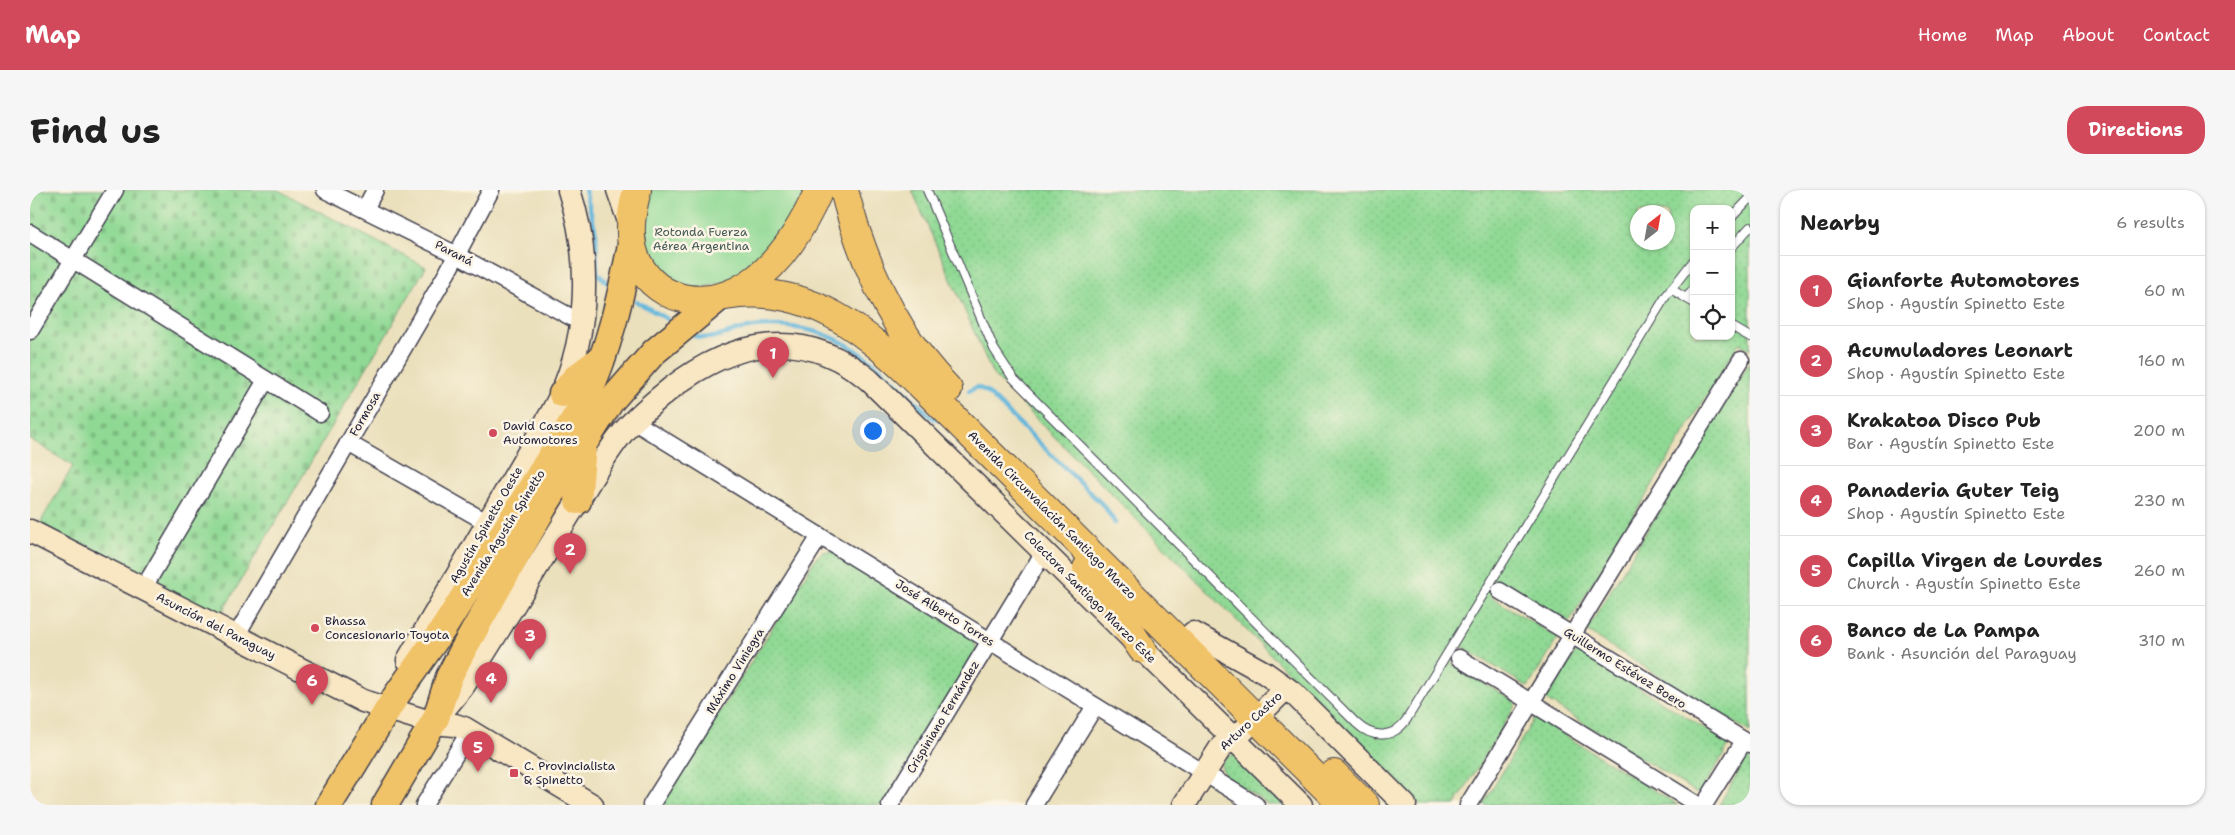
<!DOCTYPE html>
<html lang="en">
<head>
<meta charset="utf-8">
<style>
  body { margin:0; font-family:"Shantell Sans",sans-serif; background:#f6f6f6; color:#222 }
  .controls { position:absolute; right:15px; top:15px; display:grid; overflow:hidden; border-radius:10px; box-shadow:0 1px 4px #0004 }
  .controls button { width:45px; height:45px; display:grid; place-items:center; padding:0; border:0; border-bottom:1px solid #e0e0e0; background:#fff; color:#222; font:25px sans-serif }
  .compass { position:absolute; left:1600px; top:15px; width:45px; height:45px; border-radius:50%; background:#fff; box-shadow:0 1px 4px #0004; rotate:31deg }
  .you { position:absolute; left:842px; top:240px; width:18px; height:18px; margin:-12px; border:4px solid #fff; border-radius:50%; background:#1a73e8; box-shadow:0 0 0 8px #1a73e833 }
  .badge { display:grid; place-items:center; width:32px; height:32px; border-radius:50%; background:#d1495b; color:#fff; font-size:16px; font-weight:700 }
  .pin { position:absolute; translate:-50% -41px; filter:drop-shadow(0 1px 2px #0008) }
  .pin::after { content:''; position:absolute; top:26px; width:18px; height:15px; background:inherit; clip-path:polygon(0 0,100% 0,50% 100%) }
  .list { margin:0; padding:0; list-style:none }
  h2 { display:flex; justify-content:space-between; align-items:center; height:65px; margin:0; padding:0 20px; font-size:21px }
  h2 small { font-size:16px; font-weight:400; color:#767676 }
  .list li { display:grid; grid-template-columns:32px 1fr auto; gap:15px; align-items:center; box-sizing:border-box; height:70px; padding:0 20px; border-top:1px solid #e0e0e0 }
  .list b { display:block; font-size:19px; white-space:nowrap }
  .list p { margin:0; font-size:16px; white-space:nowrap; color:#767676 }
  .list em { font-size:16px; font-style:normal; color:#767676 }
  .icon { flex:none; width:28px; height:28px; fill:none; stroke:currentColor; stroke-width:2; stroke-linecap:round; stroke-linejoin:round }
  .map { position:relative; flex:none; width:1720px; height:615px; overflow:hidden; border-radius:20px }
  header { display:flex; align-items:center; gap:30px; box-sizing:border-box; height:70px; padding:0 25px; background:#d1495b; color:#fff }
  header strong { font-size:24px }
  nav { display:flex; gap:28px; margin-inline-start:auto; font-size:18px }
  .intro { display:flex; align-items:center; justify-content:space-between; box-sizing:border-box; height:120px; padding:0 30px }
  h1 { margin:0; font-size:35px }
  .button { padding:12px 22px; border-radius:20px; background:#d1495b; color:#fff; font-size:18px; font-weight:700 }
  main { display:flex; gap:30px; padding:0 30px }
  aside { flex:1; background:#fff; border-radius:20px; box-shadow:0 1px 4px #0004 }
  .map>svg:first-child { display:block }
  .grass { fill:url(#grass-dots); stroke:#597e68; fill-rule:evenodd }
  .cemetery { fill:url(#cemetery-stones); stroke:#597e68 }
  .green { fill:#90d994; stroke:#597e68 }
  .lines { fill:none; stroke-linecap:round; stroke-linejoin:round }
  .stream { stroke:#5fb5dc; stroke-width:4.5 }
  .lane-casing { stroke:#403e4e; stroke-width:10 }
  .street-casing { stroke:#403e4e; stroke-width:19 }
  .secondary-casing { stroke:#403e4e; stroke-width:25 }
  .primary-casing { stroke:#403e4e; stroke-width:29 }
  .highway-casing { stroke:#403e4e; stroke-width:30 }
  .lane { stroke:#fff; stroke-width:8 }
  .street { stroke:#fff; stroke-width:16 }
  .secondary { stroke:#f9e7c3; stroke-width:22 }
  .primary { stroke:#f1c369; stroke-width:26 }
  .highway { stroke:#f1c369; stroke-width:28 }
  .poi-dot { fill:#d1495b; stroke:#fcf5e5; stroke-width:2 }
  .labels { text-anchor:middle; stroke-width:5; stroke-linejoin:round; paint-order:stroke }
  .park-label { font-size:12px; fill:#435956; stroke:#fcf5e5 }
  .street-label { font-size:12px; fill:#22223b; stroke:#fcf5e5 }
  .poi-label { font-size:12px; fill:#22223b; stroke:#fcf5e5; text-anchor:start }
</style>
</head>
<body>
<header>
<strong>Map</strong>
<nav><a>Home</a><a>Map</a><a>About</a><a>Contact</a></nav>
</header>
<div class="intro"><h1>Find us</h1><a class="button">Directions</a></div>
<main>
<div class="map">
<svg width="1720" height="615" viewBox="0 0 1720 615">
  <defs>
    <pattern id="grass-dots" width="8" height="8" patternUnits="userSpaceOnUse" patternTransform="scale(1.25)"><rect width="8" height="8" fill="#90d994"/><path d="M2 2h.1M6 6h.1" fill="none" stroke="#7cba80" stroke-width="1.8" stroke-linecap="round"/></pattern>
    <pattern id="cemetery-stones" width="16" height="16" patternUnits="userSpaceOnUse" patternTransform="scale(1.25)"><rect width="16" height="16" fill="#90d994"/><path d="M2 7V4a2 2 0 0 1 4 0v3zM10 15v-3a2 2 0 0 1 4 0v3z" fill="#7cba80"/></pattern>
  </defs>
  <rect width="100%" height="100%" fill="#fcf5e5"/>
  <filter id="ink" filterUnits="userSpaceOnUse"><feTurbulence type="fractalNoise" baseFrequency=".02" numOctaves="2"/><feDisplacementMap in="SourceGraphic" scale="10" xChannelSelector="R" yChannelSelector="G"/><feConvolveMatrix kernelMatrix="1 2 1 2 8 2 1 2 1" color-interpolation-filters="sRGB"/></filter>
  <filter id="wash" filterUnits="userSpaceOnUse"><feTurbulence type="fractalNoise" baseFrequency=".0096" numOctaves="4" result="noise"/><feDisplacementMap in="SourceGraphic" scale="20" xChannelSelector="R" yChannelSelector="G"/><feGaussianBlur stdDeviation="1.12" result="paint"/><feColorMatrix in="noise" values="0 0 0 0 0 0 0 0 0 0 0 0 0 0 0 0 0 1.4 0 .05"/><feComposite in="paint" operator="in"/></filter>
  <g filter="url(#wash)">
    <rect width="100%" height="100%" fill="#ebe0bc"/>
    <g class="grass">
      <path d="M882 0H1720V160L1709 153 1539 432 1471 391 1461 407 1528 448 1498 497 1431 456 1421 473 1487 513 1425 615H1390L963 185ZM1664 19H1701V146H1664ZM1608 22H1638V52H1608Z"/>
      <path d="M1720 172V542L1556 441Z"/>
      <path d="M802 361 942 448 947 460 853 615H632L786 368 793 362Z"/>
      <path d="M1547 460 1700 554 1669 604 1516 510Z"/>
      <path d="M1505 527 1648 615H1453Z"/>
      <path d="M1204 565 1208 566 1257 615H1239L1195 586 1191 575 1198 566Z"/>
      <path d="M1718 565 1720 567V615H1689Z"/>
    </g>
    <path class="cemetery" d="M0 0H248L396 77 187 431 6 340 43 276 0 249Z"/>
    <path class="green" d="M618 0H777L748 49 710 88 663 100 630 84 612 53Z"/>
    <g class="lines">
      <g class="stream">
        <path d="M555 0 566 43 567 83 578 93"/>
        <path d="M606 111 637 129"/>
        <path d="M665 146C683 153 705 138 724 137 808 129 846 173 901 227L904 229 909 228"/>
        <path d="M939 201 947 197 956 201 1075 317 1085 333"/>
      </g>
    </g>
  </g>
  <g filter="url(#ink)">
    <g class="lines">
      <g class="lane-casing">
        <g id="lane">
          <path d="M897 0 964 159 983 188 1326 533C1344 550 1364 548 1377 529L1636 106 1664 70"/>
          <path d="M1701 28 1720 8"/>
          <path d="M1701 58 1720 37"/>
          <path d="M1641 99 1664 113"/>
          <path d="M1656 108 1664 99"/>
          <path d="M1701 136 1720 147"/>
        </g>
      </g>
      <g class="street-casing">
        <g id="street">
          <path d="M295 0 427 65 550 132"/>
          <path d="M335 19 345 0"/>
          <path d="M0 43 290 223"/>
          <path d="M0 141 85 0"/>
          <path d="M603 231 1226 615"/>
          <path d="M318 253 458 333"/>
          <path d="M113 399 236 190"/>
          <path d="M1470 401 1720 554"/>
          <path d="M206 446 417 83 461 0"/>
          <path d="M1429 468 1668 615"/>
          <path d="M394 615 440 541"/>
          <path d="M621 615 790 346"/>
          <path d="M860 615 1014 362"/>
          <path d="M1004 615 1065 516"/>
          <path d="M1438 615 1711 170"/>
          <path d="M1674 615 1714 551"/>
        </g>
      </g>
      <g class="secondary-casing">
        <g id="secondary">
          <path d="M588 0 601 37"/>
          <path d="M0 341 333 511 403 533 425 535 434 538 562 615"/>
          <path d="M1163 443 1235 483 1263 503 1375 615"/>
          <path d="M378 470 522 222C559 155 563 73 539 0"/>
          <path d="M407 528 434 495C470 439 504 382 539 325 557 297 573 266 595 240 609 224 624 212 640 199 703 150 773 135 839 190L1271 615"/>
          <path d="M1154 615 1191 557 1212 542 1256 498"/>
        </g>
      </g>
      <g class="primary-casing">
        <g id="primary">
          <path d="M532 204 545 188 573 167"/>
          <path d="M548 311 553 257"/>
          <path d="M299 615 366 506 415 436 555 211C579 160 591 105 602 50"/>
          <path d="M355 615 406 528 419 487 432 462 515 315 581 211 624 162 688 109"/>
        </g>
      </g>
      <g class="highway-casing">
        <g id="highway">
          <path d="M607 0C601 22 597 50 607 71 629 116 681 119 719 94 752 72 773 36 789 0"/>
          <path d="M814 0C833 74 864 144 918 199"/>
          <path d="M695 106C779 91 838 143 894 198L1313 615"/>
          <path d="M1057 378 1112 459"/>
          <path d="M1304 584 1335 615"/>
        </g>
      </g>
      <use href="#lane" class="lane"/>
      <use href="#street" class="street"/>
      <use href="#secondary" class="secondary"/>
      <use href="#primary" class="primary"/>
      <use href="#highway" class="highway"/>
    </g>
  </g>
  <g class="poi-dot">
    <circle cx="463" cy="243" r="5"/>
    <circle cx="285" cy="438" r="5"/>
    <rect x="479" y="578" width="10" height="10" rx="2.5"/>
  </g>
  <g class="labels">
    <g class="park-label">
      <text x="671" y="46">Rotonda Fuerza<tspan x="671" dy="14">Aérea Argentina</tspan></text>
    </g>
    <g class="street-label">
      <text transform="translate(424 63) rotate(27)" y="4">Paraná</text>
      <text transform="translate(335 224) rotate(-60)" y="4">Formosa</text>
      <text transform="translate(1022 325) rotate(45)" y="4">Avenida Circunvalación Santiago Marzo</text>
      <text transform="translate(456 335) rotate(-60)" y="4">Agustín Spinetto Oeste</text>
      <text transform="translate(473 343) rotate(-58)" y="4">Avenida Agustín Spinetto</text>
      <text transform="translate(1060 407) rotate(45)" y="4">Colectora Santiago Marzo Este</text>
      <text transform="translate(915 423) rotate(32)" y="4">José Alberto Torres</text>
      <text transform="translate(186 436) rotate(27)" y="4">Asunción del Paraguay</text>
      <text transform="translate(1595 478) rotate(32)" y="4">Guillermo Estévez Boero</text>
      <text transform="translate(705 481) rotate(-58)" y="4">Máximo Viniegra</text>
      <text transform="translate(913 527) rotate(-59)" y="4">Crispiniano Fernández</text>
      <text transform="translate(1221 531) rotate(-43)" y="4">Arturo Castro</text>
    </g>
    <g class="poi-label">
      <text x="473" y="240">David Casco<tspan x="473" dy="14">Automotores</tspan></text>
      <text x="295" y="435">Bhassa<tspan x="295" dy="14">Concesionario Toyota</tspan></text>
      <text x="494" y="580">C. Provincialista<tspan x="494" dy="14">&amp; Spinetto</tspan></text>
    </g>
  </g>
</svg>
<div class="controls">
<button>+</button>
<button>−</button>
<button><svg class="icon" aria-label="locate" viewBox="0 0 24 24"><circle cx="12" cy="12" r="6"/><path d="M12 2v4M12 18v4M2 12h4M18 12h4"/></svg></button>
</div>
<svg class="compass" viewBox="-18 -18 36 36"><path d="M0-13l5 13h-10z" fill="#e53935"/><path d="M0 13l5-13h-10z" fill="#767676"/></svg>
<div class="you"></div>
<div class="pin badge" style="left:743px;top:188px">1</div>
<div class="pin badge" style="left:540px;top:384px">2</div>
<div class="pin badge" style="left:500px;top:470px">3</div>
<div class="pin badge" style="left:461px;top:513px">4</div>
<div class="pin badge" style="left:448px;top:582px">5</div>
<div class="pin badge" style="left:282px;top:515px">6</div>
</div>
<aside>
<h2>Nearby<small>6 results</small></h2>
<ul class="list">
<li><span class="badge">1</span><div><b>Gianforte Automotores</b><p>Shop · Agustín Spinetto Este</p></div><em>60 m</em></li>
<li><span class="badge">2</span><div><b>Acumuladores Leonart</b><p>Shop · Agustín Spinetto Este</p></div><em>160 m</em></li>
<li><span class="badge">3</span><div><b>Krakatoa Disco Pub</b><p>Bar · Agustín Spinetto Este</p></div><em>200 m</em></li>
<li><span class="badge">4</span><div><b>Panaderia Guter Teig</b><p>Shop · Agustín Spinetto Este</p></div><em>230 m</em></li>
<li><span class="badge">5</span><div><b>Capilla Virgen de Lourdes</b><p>Church · Agustín Spinetto Este</p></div><em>260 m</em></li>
<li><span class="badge">6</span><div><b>Banco de La Pampa</b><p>Bank · Asunción del Paraguay</p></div><em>310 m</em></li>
</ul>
</aside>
</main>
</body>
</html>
